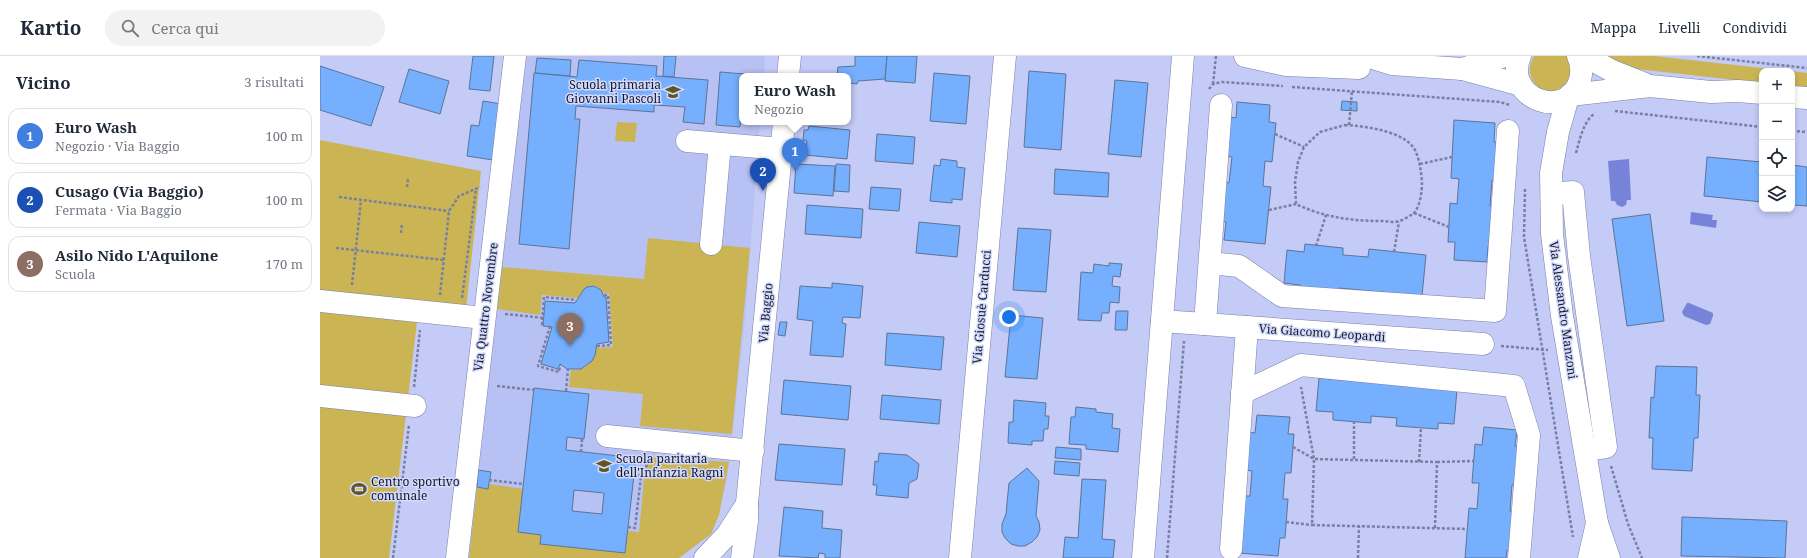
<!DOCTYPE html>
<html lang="it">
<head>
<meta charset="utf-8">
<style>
  body { margin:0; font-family:"Noto Serif",serif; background:#f2f2f3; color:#1f2937 }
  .controls { position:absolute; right:12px; top:12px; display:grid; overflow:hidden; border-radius:8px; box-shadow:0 2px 6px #0003 }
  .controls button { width:36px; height:36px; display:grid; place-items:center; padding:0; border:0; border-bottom:1px solid #e0e1e3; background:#fff; color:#1f2937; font:20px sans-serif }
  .you { position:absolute; left:689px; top:261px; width:14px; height:14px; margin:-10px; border:3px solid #fff; border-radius:50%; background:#1a73e8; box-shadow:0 0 0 6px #1a73e833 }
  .badge { display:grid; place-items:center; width:26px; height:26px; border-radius:50%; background:#db2777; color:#fff; font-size:13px; font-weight:700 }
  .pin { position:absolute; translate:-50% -33px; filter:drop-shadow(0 1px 2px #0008) }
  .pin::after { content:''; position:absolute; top:21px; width:14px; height:12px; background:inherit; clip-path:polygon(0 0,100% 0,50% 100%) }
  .popup { position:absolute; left:419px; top:17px; width:112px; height:52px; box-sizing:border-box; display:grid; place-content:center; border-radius:8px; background:#fff; filter:drop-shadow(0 1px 3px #0005); font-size:13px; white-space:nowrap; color:#747a83 }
  .popup b { font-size:15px; color:#1f2937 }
  .popup::after { content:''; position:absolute; left:50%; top:100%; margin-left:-8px; border:8px solid transparent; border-top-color:#fff }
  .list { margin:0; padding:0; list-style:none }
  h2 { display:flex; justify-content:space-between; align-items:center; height:52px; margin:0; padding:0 16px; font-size:17px }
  h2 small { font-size:13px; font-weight:400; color:#747a83 }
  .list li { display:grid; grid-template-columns:26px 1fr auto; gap:12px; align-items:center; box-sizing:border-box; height:56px; margin:0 8px 8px; padding:0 8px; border:1px solid #e0e1e3; border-radius:12px }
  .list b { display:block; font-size:15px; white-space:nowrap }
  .list p { margin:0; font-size:13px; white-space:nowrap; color:#747a83 }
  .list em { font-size:13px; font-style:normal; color:#747a83 }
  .icon { flex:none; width:22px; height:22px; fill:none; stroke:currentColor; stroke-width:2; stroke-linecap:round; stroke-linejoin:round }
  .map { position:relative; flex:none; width:1487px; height:502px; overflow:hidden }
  header { display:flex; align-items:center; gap:24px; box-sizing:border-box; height:56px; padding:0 20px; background:#fff; border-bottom:1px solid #e0e1e3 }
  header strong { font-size:19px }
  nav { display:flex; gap:22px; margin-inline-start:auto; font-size:14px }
  .search { width:280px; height:36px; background:#f2f2f3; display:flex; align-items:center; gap:10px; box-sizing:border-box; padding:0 14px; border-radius:22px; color:#747a83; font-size:15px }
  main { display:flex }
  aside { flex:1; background:#fff }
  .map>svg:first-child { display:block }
  .built { fill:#b8c1f3 }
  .green { fill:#cbb454 }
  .water { fill:#7783d9 }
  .building { fill:#75affe; stroke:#5c7496; fill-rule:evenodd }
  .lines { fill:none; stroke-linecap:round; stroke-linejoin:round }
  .minor-casing { stroke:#7a81a9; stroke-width:23 }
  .path { stroke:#7a809f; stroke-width:2.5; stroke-dasharray:3 2; stroke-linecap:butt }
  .minor { stroke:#fff; stroke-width:22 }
  .labels { text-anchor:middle; stroke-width:3; stroke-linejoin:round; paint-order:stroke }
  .poi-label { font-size:12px; fill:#151827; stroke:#d2d9fc; text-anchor:start }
  .street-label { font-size:12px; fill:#151827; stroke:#d2d9fc }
</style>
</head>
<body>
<header>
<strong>Kartio</strong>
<div class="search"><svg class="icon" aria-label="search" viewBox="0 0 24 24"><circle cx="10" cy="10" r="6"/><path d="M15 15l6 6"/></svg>Cerca qui</div>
<nav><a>Mappa</a><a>Livelli</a><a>Condividi</a></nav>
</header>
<main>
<aside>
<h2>Vicino<small>3 risultati</small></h2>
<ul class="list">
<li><span class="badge" style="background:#3f7fe0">1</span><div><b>Euro Wash</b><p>Negozio · Via Baggio</p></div><em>100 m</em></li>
<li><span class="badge" style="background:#1a4fb4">2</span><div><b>Cusago (Via Baggio)</b><p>Fermata · Via Baggio</p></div><em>100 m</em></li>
<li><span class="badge" style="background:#8d6e63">3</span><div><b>Asilo Nido L'Aquilone</b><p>Scuola</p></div><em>170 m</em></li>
</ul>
</aside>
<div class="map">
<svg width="1487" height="502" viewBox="0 0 1487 502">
  <rect width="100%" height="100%" fill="#c3cbf6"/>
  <path class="built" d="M206 0H445L444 20H422V66H440L425 263 407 424 399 459 391 478 359 502H149Z"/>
  <g class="green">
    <path d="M1214 0H1247C1251 5 1253 14 1250 20 1237 51 1197 29 1214 0Z"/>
    <path d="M1276 0H1334L1470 15H1442V27L1299 11Z"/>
    <path d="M1472 15 1487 17V32L1472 31Z"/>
    <path d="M297 66 317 67 315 86 295 85Z"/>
    <path d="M0 84 161 115 146 253 99 249 69 502H0Z"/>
    <path d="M328 182 430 192 412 378 320 370 323 338 249 331 251 314C266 315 274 305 276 292L293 291 289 237H283C275 223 263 231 258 242L222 239 220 259 177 253 182 211 324 223Z"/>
    <path d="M326 401 409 406 399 459 391 478 359 502H149L157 431 168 433 169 428 203 433 221 479 220 488 305 497 308 475 319 476Z"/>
  </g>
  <g class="water">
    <path d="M1309 103 1311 144H1307L1306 149 1302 151 1297 149 1295 145H1291L1288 105Z"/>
    <path d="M1371 156 1393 159 1392 164H1397L1396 172 1370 168Z"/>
    <path d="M1367 247H1369L1393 257V260L1390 268 1386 269 1364 260 1362 256Z"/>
  </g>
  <g class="building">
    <path d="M153 0H174L170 35 149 33Z"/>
    <path d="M344 0H356L354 21 343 20Z"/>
    <path d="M535 0H567L565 23 538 25 537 28 528 27V20H517L518 11 535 10Z"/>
    <path d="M567 0H597L595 27 565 25Z"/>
    <path d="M217 2 251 4 250 20 215 17Z"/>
    <path d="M259 4 337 10 336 20 388 24 384 68 363 66 365 51 334 49V56L256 50 255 63H260L249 193 199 188 214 17 257 21Z"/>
    <path d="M0 10 64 31 51 70 0 54Z"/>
    <path d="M89 13 129 25 120 58 79 46Z"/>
    <path d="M709 15 746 18 741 94 704 91Z"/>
    <path d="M400 16 425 18V20H422L420 71 396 69Z"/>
    <path d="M614 17 650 20 646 68 610 65Z"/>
    <path d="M795 24 828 27 821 101 788 98Z"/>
    <path d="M163 45 181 48 173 104 147 100 151 69 159 70Z"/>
    <path d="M1022 45 1037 46V55L1021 54Z"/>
    <path d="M917 46 950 49 949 66 956 67 952 106 945 105 943 130 951 131 945 188 904 184 906 166 901 165 905 126 909 127 912 101 906 100 910 61 916 62Z"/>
    <path d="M1134 64 1175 67 1174 86H1179L1177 125 1172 124 1170 150 1176 151 1174 190H1168L1167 206 1134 204 1135 186H1128L1130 147 1137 148 1139 123 1131 122Z"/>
    <path d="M489 70 530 74 527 103 485 99 487 85 483 84 484 74H488Z"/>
    <path d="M557 78 595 81 593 108 555 105Z"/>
    <path d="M1387 101 1442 106V146L1384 140Z"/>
    <path d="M621 103 637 105V111L645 112 642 144 632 143V147L610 145 614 109 620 110Z"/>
    <path d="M476 108 515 110 513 140 474 137Z"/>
    <path d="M516 108 530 109 529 136 514 135Z"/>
    <path d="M1472 109 1487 111V150L1472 149Z"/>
    <path d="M735 113 789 117 788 141 734 138Z"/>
    <path d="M551 131 581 133 579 155 549 153Z"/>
    <path d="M487 149 543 153 541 182 485 178Z"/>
    <path d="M1330 158 1344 265 1307 270 1292 163Z"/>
    <path d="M599 166 640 170 637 201 596 197Z"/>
    <path d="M698 172 731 174 726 236 693 234Z"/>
    <path d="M985 188 1023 192V199L1048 201 1049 193 1106 199 1102 240 1019 232 1018 238 979 234 980 229 964 227 967 194 984 196Z"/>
    <path d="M789 207 802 208 800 221 793 220 792 230 800 231 799 247 790 246 789 257H782L781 265 758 264 761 216 773 217 774 208 789 210Z"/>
    <path d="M512 227 543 230 540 262 523 261 522 267 526 268 523 301 490 299 493 265 477 263 480 230 512 232Z"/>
    <path d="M274 230 281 234 284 241H286L289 286 277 288 275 299 272 305 261 313H247L240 308 238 313 221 308 232 271 223 270 225 245 255 247 264 233 267 231Z"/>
    <path d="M796 255H808L807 274H795Z"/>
    <path d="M691 259 723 262 717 323 685 321Z"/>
    <path d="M460 266H467L465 280 458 279Z"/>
    <path d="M567 277 624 281 621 314 565 309Z"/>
    <path d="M1336 310 1377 311 1376 339H1380L1378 382H1374L1372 415 1332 413 1333 382H1329L1331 341 1334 342Z"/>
    <path d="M999 322 1137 334 1134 368 1118 367V373L1076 370 1077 362 1051 360V367L1013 364V356L996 355Z"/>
    <path d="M464 324 531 330 528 364 461 358Z"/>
    <path d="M214 332 269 338 264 383 247 381 246 394 316 402 305 497 220 488 221 479 198 476ZM254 434 284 437 282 458 252 455Z"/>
    <path d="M562 339 621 344 619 368 560 363Z"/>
    <path d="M694 344 726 347 725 360H729L728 373H724L723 385H712V389L688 387 689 366H693Z"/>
    <path d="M756 351 776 353V356L793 358 792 372 800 373 798 396 766 393V389L749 388 751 361H755Z"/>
    <path d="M937 359 970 361 968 378H974L971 417H965L963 443H968L965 482H960L958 500 917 497 922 440H930L932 415 925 414 928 376 935 377Z"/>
    <path d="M1164 371 1197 374 1195 390 1201 391 1198 430 1192 429 1190 455 1195 456 1192 494H1187L1186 502H1145L1149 452 1157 453 1159 427H1152L1155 388 1162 389Z"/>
    <path d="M459 388 525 393 522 429 455 424Z"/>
    <path d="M736 391 761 393V404L735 402Z"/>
    <path d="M559 397 587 399 599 408 597 423 589 427 588 442 556 439 557 429H553L555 405 558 406Z"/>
    <path d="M735 405 760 407 759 420 734 418Z"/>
    <path d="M707 412 719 425 716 460 719 466 720 474 717 481 712 486 705 490H698L691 488 685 482 682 476V468L686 458 689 427Z"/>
    <path d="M158 414 171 416 168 433 157 431Z"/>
    <path d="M762 423 786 424 782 483 795 484 793 502H743L745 481 758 482Z"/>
    <path d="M464 451 503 455 502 472 522 474 520 502H505V498L499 497 498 502 459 500Z"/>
    <path d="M1362 461 1467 465 1465 502 1361 500Z"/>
  </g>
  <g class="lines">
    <g class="minor-casing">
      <g id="minor">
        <path d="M925 0 966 9 1039 12"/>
        <path d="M1020 0 1053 2 1072 8 1142 13 1201 29"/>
        <path d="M1200 0C1182 43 1248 66 1260 24 1262 16 1262 8 1258 0"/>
        <path d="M1265 0 1292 15 1325 28"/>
        <path d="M1142 13 1185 0"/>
        <path d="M468 20 470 0"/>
        <path d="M1250 39 1330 30 1391 36 1418 35 1442 37"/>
        <path d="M1248 41 1238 76 1231 117 1232 178 1242 260 1277 467 1289 502"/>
        <path d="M1472 41 1487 42"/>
        <path d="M367 85 461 93"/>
        <path d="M1232 138 1253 136 1259 200 1286 391 1265 394"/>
        <path d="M391 188 400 88"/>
        <path d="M890 207 919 210 962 240 1175 255 1188 75"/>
        <path d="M0 245 164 262"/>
        <path d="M842 265 1163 288"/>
        <path d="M885 268 901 49"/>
        <path d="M922 337 981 309 1194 330 1209 379 1199 502"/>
        <path d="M0 340 95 350"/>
        <path d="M287 380 433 395"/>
        <path d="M911 493 927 271"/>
        <path d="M137 502 195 0"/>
        <path d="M385 502 407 479 427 448"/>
        <path d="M422 502 427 465V447L464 66"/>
        <path d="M640 502 685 0"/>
        <path d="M823 502 863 0"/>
        <path d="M1269 502 1277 467"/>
      </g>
    </g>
    <g class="path">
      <path d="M1377 0 1487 12"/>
      <path d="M893 28 896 0"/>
      <path d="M972 31 1180 46 1190 49"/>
      <path d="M889 33 893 28 902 26 963 30"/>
      <path d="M1295 55 1442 71"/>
      <path d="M1025 69C1044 70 1085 75 1095 94 1100 105 1101 115 1102 127 1102 135 1100 152 1093 158 1089 160 1084 164 1079 165 1074 167 1067 165 1061 165 1031 165 1003 161 976 148L975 126 978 106 984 91 1000 76Z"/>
      <path d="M1029 69 1032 35"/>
      <path d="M1472 75 1487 76"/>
      <path d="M955 78 984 91"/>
      <path d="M1256 97C1260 83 1263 66 1275 57"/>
      <path d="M1100 108 1132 101"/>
      <path d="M87 131 88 122"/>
      <path d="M1205 133 1204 181 1253 481"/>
      <path d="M19 141 129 155"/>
      <path d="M949 154 976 148"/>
      <path d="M1094 157 1129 171"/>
      <path d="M81 177 82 167"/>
      <path d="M996 190 1006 159"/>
      <path d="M16 192 124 204"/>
      <path d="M1074 196 1079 166"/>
      <path d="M32 229 41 144"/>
      <path d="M120 239 129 155 139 140 160 131"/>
      <path d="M142 242 156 133"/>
      <path d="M185 258 224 262"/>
      <path d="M223 268H222L224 241 256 244"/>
      <path d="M230 270 218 310 239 316 240 309"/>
      <path d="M277 290 291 289 288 239H283"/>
      <path d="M1181 290 1228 294"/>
      <path d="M177 330 214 334"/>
      <path d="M94 331 100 274"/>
      <path d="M246 335 248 313"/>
      <path d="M1034 365V404"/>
      <path d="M973 391 994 403 981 331"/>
      <path d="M261 396 262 383"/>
      <path d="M1099 406 1101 372"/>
      <path d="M1117 406 1154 405"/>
      <path d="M1291 410 1308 468 1322 502"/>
      <path d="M321 420 330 403"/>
      <path d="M169 424 203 428"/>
      <path d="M966 466 992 469"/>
      <path d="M308 471 315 472 321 420 314 419"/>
      <path d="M1115 472 1117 406 994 403 992 469 1147 473"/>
      <path d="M73 502 89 369"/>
      <path d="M847 502 864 285"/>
      <path d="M1038 502 1039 470"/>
    </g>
    <use href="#minor" class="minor"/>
  </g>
  <defs>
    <g id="school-bare" transform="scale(1.2)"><path d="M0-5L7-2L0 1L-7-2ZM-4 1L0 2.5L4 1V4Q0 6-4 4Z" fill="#615622" stroke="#d2d9fc" stroke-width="2.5" paint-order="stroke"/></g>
    <g id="stadium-bare" transform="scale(1.2)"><path d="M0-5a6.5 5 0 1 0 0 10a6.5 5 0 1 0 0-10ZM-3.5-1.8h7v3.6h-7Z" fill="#615622" stroke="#d2d9fc" stroke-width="2.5" paint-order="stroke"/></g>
  </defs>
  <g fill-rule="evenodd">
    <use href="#school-bare" x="353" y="36"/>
    <use href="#school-bare" x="284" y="410"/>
    <use href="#stadium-bare" x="39" y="433"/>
  </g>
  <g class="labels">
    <g class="poi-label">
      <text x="341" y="33" text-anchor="end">Scuola primaria<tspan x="341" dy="14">Giovanni Pascoli</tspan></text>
      <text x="296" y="407">Scuola paritaria<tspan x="296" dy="14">dell'Infanzia Ragni</tspan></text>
      <text x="51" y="430">Centro sportivo<tspan x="51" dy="14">comunale</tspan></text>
    </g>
    <g class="street-label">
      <text transform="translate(166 251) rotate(-83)" y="4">Via Quattro Novembre</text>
      <text transform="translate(662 251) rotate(-85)" y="4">Via Giosuè Carducci</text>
      <text transform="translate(1243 254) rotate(82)" y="4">Via Alessandro Manzoni</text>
      <text transform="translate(446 257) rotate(-85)" y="4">Via Baggio</text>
      <text transform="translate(1002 277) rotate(4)" y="4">Via Giacomo Leopardi</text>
    </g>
  </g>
</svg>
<div class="controls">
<button>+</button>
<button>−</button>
<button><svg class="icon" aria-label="locate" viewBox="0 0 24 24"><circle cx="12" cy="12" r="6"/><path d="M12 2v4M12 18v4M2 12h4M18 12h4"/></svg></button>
<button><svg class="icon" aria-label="layers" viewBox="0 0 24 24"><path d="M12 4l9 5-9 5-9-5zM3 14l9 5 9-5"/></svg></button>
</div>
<div class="you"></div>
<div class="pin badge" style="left:475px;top:115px;background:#3f7fe0">1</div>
<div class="popup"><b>Euro Wash</b>Negozio</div>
<div class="pin badge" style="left:443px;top:135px;background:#1a4fb4">2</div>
<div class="pin badge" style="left:250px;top:290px;background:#8d6e63">3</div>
</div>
</main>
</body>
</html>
